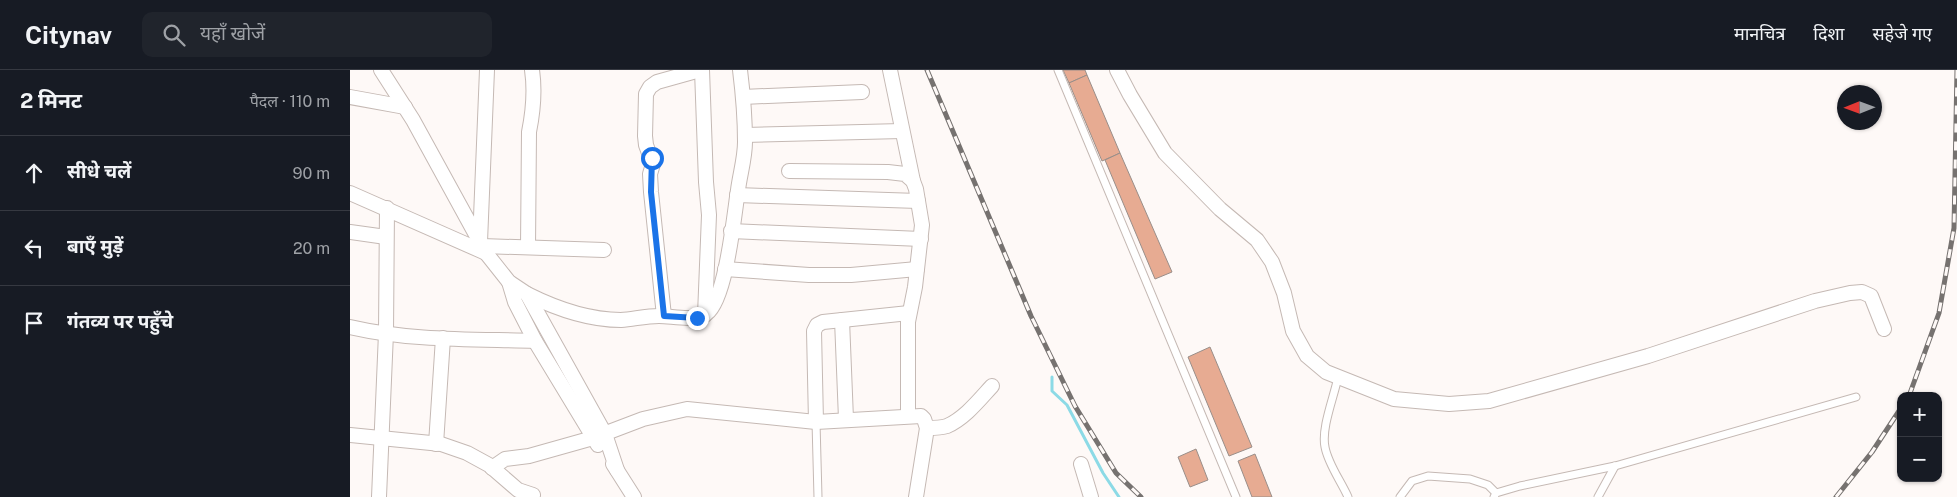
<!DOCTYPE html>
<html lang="hi">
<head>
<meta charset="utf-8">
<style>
  body { margin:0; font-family:"Public Sans","Noto Sans Devanagari",sans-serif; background:#20242c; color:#f1f3f6 }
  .controls { position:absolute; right:15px; bottom:15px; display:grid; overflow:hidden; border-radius:10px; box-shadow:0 1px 4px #0004 }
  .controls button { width:45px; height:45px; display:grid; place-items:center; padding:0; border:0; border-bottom:1px solid #363941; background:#171b24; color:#f1f3f6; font:25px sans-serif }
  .compass { position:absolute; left:1487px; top:15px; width:45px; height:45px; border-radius:50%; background:#171b24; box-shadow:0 1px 4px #0004; rotate:269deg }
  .stop { position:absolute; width:15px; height:15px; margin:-11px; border:4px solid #1a73e8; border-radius:50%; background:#fff }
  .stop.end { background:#1a73e8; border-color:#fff; box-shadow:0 1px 5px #0008 }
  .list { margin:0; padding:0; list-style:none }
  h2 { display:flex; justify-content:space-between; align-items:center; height:65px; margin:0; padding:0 20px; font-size:21px }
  h2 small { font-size:16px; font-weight:400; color:#9ea1a6 }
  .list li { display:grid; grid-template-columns:32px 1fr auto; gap:15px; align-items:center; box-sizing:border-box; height:75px; padding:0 20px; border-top:1px solid #363941 }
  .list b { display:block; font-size:19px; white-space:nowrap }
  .list em { font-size:16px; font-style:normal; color:#9ea1a6 }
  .icon { flex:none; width:28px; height:28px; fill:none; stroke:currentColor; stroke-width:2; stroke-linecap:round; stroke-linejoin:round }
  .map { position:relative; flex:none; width:1607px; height:427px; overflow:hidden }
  header { display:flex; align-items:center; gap:30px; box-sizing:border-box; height:70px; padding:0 25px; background:#171b24; border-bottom:1px solid #363941 }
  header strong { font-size:24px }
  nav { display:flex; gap:28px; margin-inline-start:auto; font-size:18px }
  .search { width:350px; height:45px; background:#20242c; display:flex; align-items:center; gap:12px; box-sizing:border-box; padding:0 18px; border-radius:10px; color:#9ea1a6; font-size:19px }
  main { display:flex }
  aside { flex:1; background:#171b24 }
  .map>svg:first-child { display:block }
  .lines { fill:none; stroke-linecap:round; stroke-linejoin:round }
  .stream { stroke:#8cdae6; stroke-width:3 }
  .building { fill:#e7ab92; stroke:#998e89 }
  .service-casing { stroke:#c5b9b4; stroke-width:9 }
  .minor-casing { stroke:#c5b9b4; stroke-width:16 }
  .service { stroke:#fff; stroke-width:7 }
  .minor { stroke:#fff; stroke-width:14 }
  .rail-casing { stroke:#767270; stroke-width:5 }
  .rail { stroke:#fef9f7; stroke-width:3; stroke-dasharray:9; stroke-linecap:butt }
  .route { stroke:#1a73e8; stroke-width:6 }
</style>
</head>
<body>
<header>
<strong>Citynav</strong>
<div class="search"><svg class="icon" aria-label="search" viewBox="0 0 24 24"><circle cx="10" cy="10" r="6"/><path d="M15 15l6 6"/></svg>यहाँ खोजें</div>
<nav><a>मानचित्र</a><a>दिशा</a><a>सहेजे गए</a></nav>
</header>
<main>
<aside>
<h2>2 मिनट<small>पैदल · 110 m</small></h2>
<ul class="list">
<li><svg class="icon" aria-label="ahead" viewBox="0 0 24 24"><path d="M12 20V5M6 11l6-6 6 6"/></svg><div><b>सीधे चलें</b></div><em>90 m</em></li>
<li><svg class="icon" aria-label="left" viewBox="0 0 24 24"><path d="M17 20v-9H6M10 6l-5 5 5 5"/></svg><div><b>बाएँ मुड़ें</b></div><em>20 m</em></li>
<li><svg class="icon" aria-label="arrive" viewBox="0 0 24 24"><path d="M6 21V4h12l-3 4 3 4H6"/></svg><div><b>गंतव्य पर पहुँचे</b></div></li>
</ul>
</aside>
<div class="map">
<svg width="1607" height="427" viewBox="0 0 1607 427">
  <rect width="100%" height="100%" fill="#fef9f7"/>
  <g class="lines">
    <path class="stream" d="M702 307V321L717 335 753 403 769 427"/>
  </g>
  <g class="building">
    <path d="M713 0H735L737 5 719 13Z"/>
    <path d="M737 5 770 83 752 91 719 13Z"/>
    <path d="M770 83 822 202 805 209 755 90Z"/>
    <path d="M860 277 902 377 879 386 838 287Z"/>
    <path d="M846 379 858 410 840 417 828 387Z"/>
    <path d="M905 384 922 427H902L888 391Z"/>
  </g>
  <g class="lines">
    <g class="service-casing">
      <g id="service">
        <path d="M708 0 886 427"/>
        <path d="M988 307C984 327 971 358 975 377 978 394 991 411 998 427"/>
        <path d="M466 352 468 427"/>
        <path d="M1050 427 1062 411 1078 406 1120 409 1138 415 1146 423"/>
        <path d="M1144 427 1146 423 1170 416 1265 396 1506 327"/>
        <path d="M1248 427 1265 396"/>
      </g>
    </g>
    <g class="minor-casing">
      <g id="minor">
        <path d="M31 0 63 50 136 183 159 212 177 224 255 364 267 400"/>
        <path d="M352 0 356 112 359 145 355 245"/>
        <path d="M540 0 563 111"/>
        <path d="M767 0 780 25 815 83 870 139 907 170 922 192 934 223 943 261 957 286 976 302 1044 329 1099 334 1139 331 1298 286 1465 231 1500 223 1512 222 1521 226 1534 259"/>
        <path d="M0 27 55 37"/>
        <path d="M393 27 512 22"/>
        <path d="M395 65 552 61"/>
        <path d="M439 101 538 102 555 104 563 111 566 119 572 155 565 217 558 252V346"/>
        <path d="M0 123 136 183"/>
        <path d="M387 125 568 131"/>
        <path d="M381 161 571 169"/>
        <path d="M0 162 36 167"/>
        <path d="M130 172 137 0"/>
        <path d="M132 176 254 180"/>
        <path d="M178 177 179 62C183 42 185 20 182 0"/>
        <path d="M375 199 459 205H501L567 199"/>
        <path d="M159 212 165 232 185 271 248 375"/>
        <path d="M177 224C205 238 239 250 271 250 284 249 296 246 309 246 323 246 345 252 357 243 376 229 384 146 388 120 390 104 395 88 395 72 395 48 393 24 390 0"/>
        <path d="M314 246 301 122 300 104 303 94 296 75 295 66 296 24 300 17 307 12 350 0"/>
        <path d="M492 250 496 349"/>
        <path d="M0 257C60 271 124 269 185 271"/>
        <path d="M466 352 464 261 467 255 473 252 559 243"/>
        <path d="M577 358C584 358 591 358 597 356 615 348 629 330 642 316"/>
        <path d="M0 365 91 374 117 383 139 395 168 420 183 425"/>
        <path d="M86 374 93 268"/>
        <path d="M263 394 284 427"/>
        <path d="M731 394 741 427"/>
        <path d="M142 398 155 389 179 386 243 368 293 349 337 339 466 352 571 346 574 349 577 358 566 427"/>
        <path d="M29 427 36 263 37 138"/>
      </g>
    </g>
    <use href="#service" class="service"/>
    <use href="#minor" class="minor"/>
    <g class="rail-casing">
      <g id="rail">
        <path d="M577 0 681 246 725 336 766 403 791 427"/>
        <path d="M1559 326 1589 243 1604 158 1607 0"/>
        <path d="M1486 427 1522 382 1551 338"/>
      </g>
    </g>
    <use href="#rail" class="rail"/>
  </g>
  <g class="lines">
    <path class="route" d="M302 88 301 122 314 246 347 248"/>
  </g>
</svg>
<div class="controls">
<button>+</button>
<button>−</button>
</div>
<svg class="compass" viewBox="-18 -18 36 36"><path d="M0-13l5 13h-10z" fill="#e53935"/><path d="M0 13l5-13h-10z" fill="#9ea1a6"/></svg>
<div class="stop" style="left:302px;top:88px"></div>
<div class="stop end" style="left:347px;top:248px"></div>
</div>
</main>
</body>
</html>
